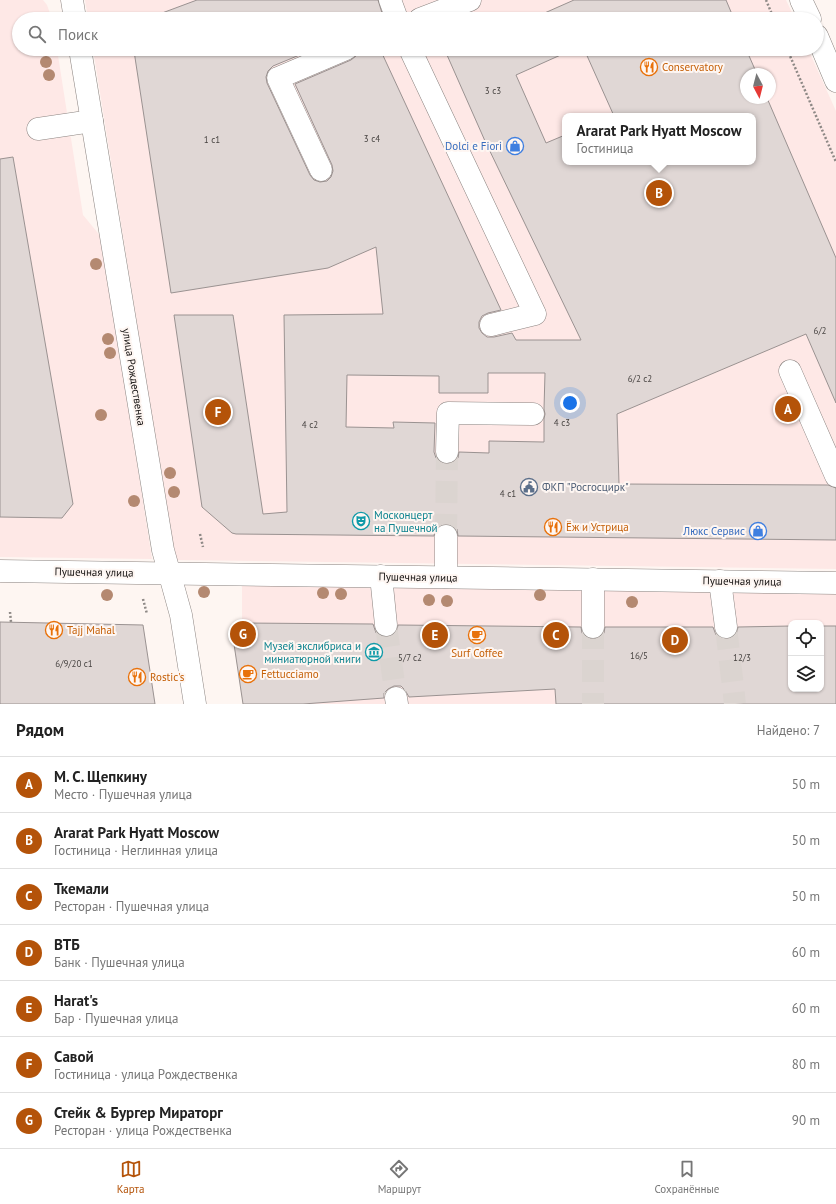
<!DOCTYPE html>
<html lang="ru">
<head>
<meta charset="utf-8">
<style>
  body { margin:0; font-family:"PT Sans",sans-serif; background:#f6f6f6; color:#222 }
  .controls { position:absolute; right:12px; bottom:12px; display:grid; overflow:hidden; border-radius:8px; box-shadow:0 1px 3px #0004 }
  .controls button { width:36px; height:36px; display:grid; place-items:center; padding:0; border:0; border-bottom:1px solid #e0e0e0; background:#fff; color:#222; font:20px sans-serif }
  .compass { position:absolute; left:740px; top:68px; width:36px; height:36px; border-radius:50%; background:#fff; box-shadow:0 1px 3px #0004; rotate:173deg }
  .you { position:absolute; left:570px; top:403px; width:14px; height:14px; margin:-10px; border:3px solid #fff; border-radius:50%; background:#1a73e8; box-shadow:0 0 0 6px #1a73e833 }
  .badge { display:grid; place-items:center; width:26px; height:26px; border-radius:50%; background:#b45309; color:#fff; font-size:13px; font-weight:700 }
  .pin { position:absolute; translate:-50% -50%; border:2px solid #fff; box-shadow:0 1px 4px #0006 }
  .popup { position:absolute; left:562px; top:113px; width:194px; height:52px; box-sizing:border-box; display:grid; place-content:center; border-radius:8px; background:#fff; filter:drop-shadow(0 1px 3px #0005); font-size:13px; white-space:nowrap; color:#767676 }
  .popup b { font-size:15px; color:#222 }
  .popup::after { content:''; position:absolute; left:50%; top:100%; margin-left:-8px; border:8px solid transparent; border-top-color:#fff }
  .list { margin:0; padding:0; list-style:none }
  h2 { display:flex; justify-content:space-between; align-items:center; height:52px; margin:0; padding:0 16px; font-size:17px }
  h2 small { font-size:13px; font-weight:400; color:#767676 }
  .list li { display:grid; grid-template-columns:26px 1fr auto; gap:12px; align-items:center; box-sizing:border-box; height:56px; padding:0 16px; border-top:1px solid #e0e0e0 }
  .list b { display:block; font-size:15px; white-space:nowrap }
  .list p { margin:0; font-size:13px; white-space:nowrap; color:#767676 }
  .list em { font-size:13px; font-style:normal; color:#767676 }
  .icon { flex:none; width:22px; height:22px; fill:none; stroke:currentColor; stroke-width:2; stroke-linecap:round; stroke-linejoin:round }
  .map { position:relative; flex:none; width:836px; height:704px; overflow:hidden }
  .search { position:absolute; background:#fff; box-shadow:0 1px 3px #0004; left:12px; right:12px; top:12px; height:44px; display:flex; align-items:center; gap:10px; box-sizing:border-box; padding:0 14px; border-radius:22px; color:#767676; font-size:15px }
  .sheet { height:444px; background:#fff }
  nav { display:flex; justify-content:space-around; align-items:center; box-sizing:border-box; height:56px; border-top:1px solid #e0e0e0; background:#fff; font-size:11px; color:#767676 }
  nav a { display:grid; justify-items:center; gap:2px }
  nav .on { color:#b45309 }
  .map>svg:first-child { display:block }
  .commercial { fill:#fee8e6; fill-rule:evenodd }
  .building { fill:#e0d7d5; stroke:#9a9291; fill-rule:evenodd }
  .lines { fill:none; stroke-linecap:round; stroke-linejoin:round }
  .minor-tunnel { stroke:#dbd4d0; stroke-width:22; stroke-dasharray:22 11; stroke-linecap:butt }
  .minor-casing { stroke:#8b8481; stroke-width:23 }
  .path { stroke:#8e8986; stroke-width:2.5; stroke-dasharray:2 2; stroke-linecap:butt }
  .minor { stroke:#fff; stroke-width:22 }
  .tree { fill:#b48971 }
  .labels { text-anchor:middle; stroke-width:4; stroke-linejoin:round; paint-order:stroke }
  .number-label { font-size:9px; fill:#464240 }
  .food-label { font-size:11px; fill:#c56008; stroke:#fef6f2; text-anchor:start }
  .shop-label { font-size:11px; fill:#366cbe; stroke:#fef6f2; text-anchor:end }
  .street-label { font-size:11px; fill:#13100f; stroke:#fef6f2 }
  .service-label { font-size:11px; fill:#4e5e75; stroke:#fef6f2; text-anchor:start }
  .culture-label { font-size:11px; fill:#0d838f; stroke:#fef6f2; text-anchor:start }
</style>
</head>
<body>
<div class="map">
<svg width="836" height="704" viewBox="0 0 836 704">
  <rect width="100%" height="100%" fill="#fef6f2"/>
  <g class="commercial">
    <path d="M0 0H43L47 5 52 19H19V49H57L83 215 102 238 152 559 0 557Z"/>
    <path d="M85 0H786L795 19H88Z"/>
    <path d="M93 49H808L836 111V569L175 560ZM746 74H770V98H746ZM565 116H753V162H565Z"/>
    <path d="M242 584 836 592V704H243L232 631 242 623ZM791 623H821V689H791Z"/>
  </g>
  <g class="building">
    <path d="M197 0H378L382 13 368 19H152L154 16Z"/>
    <path d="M574 0H726L734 19H531Z"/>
    <path d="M135 49H314L273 66 268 71 266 77 267 83 310 175 314 180 320 182 327 181 331 177 333 171 332 165 295 84 351 60 356 56 358 49H380L501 310 488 313 482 316 479 322V328L482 333 487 337H494L512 333 516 340H581L485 141 447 55 461 49H574L516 75 546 143 565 135V162H753V116H614L584 49H746L757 74H746V98H767L836 258V403L806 334 617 414 619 484 828 485 836 488V540L458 536 457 529 452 525 446 524 439 525 435 530 434 536 236 534 232 533 202 507 174 315H233L263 514 287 512 284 315 383 314 376 247 328 268 171 293 134 51ZM488 373H545L544 409 545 414 544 419V442L489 441V453L459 452 458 458 453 463 446 464 440 462 436 458 434 452 435 423 393 422 394 428 346 427 347 375 439 376V393H488Z"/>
    <path d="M13 157 73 504 62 518 0 517V159Z"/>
    <path d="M0 622 143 625 155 704H0Z"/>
    <path d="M242 623 373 624 376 633 381 637H387L394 635 397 630 398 625 581 627 582 633 586 638 593 639 600 638 604 633 605 627H713L716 635 721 638 727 639 734 637 737 632 738 627 791 626V689H821V626H836V704H556L555 689 409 697 405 690 401 686H394L388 689 384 693V698L303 704H243L232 631Z"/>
  </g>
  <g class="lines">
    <g class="minor-tunnel">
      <path d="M446 536 447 452"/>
      <path d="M386 625 396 698"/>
      <path d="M593 627V704"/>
      <path d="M726 627 735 704"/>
    </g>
    <g class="minor-casing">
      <g id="minor">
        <path d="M72 0 75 19"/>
        <path d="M390 0 397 19"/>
        <path d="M801 0 810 19"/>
        <path d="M420 19 470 0"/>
        <path d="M817 36 836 81"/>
        <path d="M80 49 163 550 181 615 195 704"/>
        <path d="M410 49 535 314 491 325"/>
        <path d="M38 129 92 121"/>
        <path d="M321 170 278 78 346 49"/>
        <path d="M790 371 836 476"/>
        <path d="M447 452 448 413 533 414"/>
        <path d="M0 571 836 583"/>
        <path d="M381 576 386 625"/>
        <path d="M446 577V536"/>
        <path d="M593 579V627"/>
        <path d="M720 581 726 627"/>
        <path d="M396 698 397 704"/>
      </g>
    </g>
    <g class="path">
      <path d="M766 0 774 19"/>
      <path d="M787 49 836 162"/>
      <path d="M200 534 203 547"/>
      <path d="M143 599 147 614"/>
      <path d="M10 612 11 622"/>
    </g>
    <use href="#minor" class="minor"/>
  </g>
  <g class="tree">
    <circle cx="46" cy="62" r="6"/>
    <circle cx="49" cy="75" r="6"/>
    <circle cx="96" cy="264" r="6"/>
    <circle cx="108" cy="339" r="6"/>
    <circle cx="110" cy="353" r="6"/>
    <circle cx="101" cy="415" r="6"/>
    <circle cx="170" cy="473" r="6"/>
    <circle cx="174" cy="492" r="6"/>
    <circle cx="134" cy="501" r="6"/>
    <circle cx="204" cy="592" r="6"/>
    <circle cx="323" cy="593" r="6"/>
    <circle cx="341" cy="594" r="6"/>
    <circle cx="107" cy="595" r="6"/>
    <circle cx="540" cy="595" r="6"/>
    <circle cx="429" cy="600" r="6"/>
    <circle cx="447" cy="601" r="6"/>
    <circle cx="632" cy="602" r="6"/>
  </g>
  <defs>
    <g id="restaurant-ring" transform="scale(0.9)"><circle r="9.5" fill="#fef6f2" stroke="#e8710a" stroke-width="1.5"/><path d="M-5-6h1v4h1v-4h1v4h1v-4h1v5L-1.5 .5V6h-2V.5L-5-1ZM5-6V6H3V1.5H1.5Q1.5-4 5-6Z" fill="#e8710a"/></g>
    <g id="shop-ring" transform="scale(0.9)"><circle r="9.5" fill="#fef6f2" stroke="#3f7fe0" stroke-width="1.5"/><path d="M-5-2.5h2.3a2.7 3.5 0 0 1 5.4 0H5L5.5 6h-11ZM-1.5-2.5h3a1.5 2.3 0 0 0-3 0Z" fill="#3f7fe0"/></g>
    <g id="civic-ring" transform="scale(0.9)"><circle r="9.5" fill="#fef6f2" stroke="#5c6f8a" stroke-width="1.5"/><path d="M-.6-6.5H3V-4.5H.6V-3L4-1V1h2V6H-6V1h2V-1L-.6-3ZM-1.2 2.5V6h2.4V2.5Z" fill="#5c6f8a"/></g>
    <g id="theatre-ring" transform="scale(0.9)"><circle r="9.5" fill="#fef6f2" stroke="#0f9aa8" stroke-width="1.5"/><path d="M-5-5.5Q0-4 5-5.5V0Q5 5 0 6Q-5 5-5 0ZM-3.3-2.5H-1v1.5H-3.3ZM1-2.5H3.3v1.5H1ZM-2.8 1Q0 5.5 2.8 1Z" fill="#0f9aa8"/></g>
    <g id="cafe-ring" transform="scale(0.9)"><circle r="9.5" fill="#fef6f2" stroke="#e8710a" stroke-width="1.5"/><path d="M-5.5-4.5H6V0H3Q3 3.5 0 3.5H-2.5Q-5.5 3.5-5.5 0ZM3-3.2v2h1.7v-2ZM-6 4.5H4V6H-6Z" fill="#e8710a"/></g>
    <g id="museum-ring" transform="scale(0.9)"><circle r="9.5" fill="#fef6f2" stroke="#0f9aa8" stroke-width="1.5"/><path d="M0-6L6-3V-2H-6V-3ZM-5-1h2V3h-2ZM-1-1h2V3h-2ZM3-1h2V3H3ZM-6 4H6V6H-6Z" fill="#0f9aa8"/></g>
  </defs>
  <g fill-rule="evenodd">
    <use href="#restaurant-ring" x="649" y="67"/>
    <use href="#shop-ring" x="515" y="146"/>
    <use href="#civic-ring" x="529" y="487"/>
    <use href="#theatre-ring" x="361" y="521"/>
    <use href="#restaurant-ring" x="553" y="527"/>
    <use href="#shop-ring" x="758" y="531"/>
    <use href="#restaurant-ring" x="54" y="630"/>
    <use href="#cafe-ring" x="477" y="635"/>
    <use href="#museum-ring" x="374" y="652"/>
    <use href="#cafe-ring" x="248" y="674"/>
    <use href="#restaurant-ring" x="137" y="677"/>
  </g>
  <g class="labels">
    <g class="number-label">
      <text x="493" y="94">3 с3</text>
      <text x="372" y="142">3 с4</text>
      <text x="212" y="143">1 c1</text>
      <text x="820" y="334">6/2</text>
      <text x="640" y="382">6/2 с2</text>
      <text x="562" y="426">4 с3</text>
      <text x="310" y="428">4 с2</text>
      <text x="508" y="497">4 с1</text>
      <text x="639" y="659">16/5</text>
      <text x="410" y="661">5/7 с2</text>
      <text x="742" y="661">12/3</text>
      <text x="74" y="667">6/9/20 с1</text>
    </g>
    <g class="food-label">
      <text x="662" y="71">Conservatory</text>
      <text x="566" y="531">Ёж и Устрица</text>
      <text x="67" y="634">Tajj Mahal</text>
      <text x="477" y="657" text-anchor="middle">Surf Coffee</text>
      <text x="261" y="678">Fettucciamo</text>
      <text x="150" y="681">Rostic's</text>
    </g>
    <g class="shop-label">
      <text x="502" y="150">Dolci e Fiori</text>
      <text x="745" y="535">Люкс Сервис</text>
    </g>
    <g class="street-label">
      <text transform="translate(134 377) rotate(81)" y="4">улица Рождественка</text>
      <text transform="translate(94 572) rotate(1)" y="4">Пушечная улица</text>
      <text transform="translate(418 577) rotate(1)" y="4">Пушечная улица</text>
      <text transform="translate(742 581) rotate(1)" y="4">Пушечная улица</text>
    </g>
    <g class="service-label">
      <text x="542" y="491">ФКП "Росгосцирк"</text>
    </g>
    <g class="culture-label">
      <text x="374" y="519">Москонцерт<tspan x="374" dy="13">на Пушечной</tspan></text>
      <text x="361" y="650" text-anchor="end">Музей экслибриса и<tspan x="361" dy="13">миниатюрной книги</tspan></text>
    </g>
  </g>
</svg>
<div class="controls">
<button><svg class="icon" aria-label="locate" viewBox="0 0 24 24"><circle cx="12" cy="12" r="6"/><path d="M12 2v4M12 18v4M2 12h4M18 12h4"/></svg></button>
<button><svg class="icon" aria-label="layers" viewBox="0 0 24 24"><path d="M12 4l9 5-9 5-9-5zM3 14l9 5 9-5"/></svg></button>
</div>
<svg class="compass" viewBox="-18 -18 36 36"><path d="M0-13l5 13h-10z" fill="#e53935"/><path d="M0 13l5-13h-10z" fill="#767676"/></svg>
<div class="you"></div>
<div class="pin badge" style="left:788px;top:409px">A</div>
<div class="pin badge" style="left:659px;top:193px">B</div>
<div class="popup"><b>Ararat Park Hyatt Moscow</b>Гостиница</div>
<div class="pin badge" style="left:556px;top:635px">C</div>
<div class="pin badge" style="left:675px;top:640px">D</div>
<div class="pin badge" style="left:435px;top:635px">E</div>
<div class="pin badge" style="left:218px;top:412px">F</div>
<div class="pin badge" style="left:243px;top:634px">G</div>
<div class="search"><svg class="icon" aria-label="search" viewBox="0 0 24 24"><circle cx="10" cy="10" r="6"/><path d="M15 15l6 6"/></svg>Поиск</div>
</div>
<section class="sheet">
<h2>Рядом<small>Найдено: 7</small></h2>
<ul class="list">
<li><span class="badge">A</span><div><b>М. С. Щепкину</b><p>Место · Пушечная улица</p></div><em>50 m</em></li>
<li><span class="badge">B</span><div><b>Ararat Park Hyatt Moscow</b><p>Гостиница · Неглинная улица</p></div><em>50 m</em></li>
<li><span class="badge">C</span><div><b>Ткемали</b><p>Ресторан · Пушечная улица</p></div><em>50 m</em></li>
<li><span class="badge">D</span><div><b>ВТБ</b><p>Банк · Пушечная улица</p></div><em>60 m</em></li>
<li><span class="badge">E</span><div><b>Harat's</b><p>Бар · Пушечная улица</p></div><em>60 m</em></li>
<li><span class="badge">F</span><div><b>Савой</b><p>Гостиница · улица Рождественка</p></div><em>80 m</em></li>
<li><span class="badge">G</span><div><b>Стейк &amp; Бургер Мираторг</b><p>Ресторан · улица Рождественка</p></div><em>90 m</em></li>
</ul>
</section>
<nav>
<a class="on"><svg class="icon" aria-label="map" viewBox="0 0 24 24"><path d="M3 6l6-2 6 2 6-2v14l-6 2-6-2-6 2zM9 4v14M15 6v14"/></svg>Карта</a>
<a><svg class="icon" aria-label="directions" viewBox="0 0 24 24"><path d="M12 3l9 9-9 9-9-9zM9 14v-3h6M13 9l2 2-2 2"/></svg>Маршрут</a>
<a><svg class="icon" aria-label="saved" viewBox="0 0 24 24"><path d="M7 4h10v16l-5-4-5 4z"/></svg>Сохранённые</a>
</nav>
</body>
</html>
